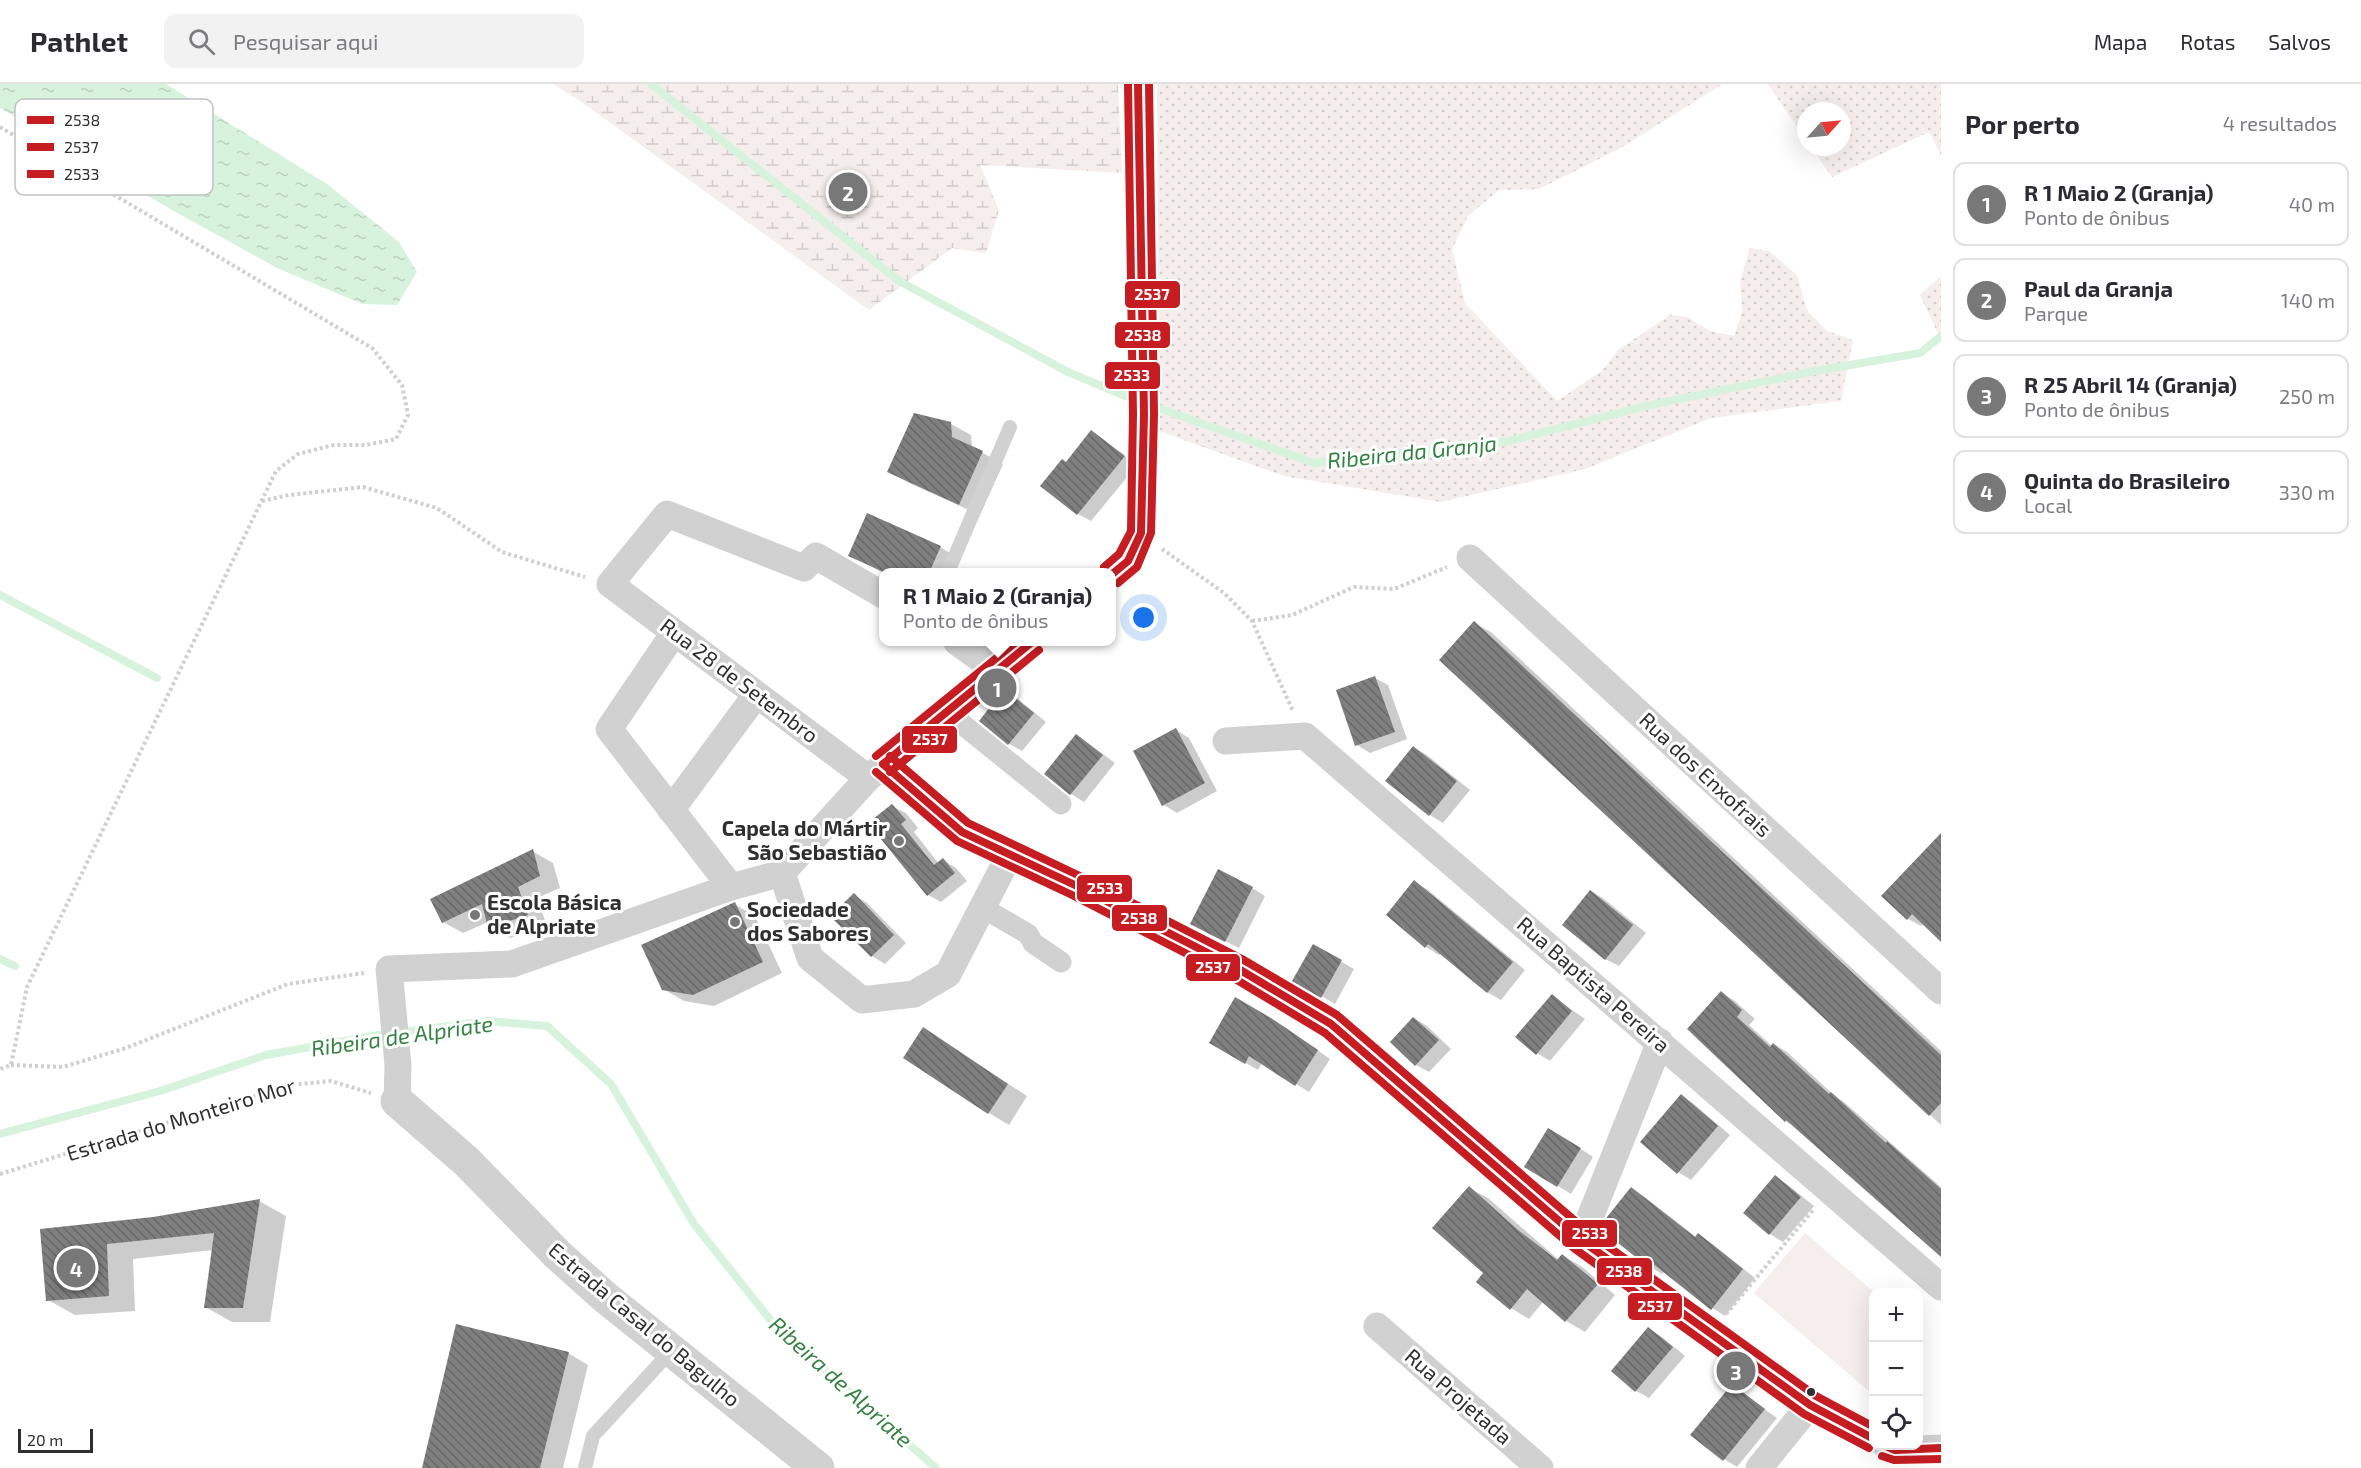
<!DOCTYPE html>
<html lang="pt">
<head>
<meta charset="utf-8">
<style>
  body { margin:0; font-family:"Exo 2",sans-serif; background:#f2f2f3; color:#2b2b33 }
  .controls { position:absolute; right:18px; bottom:18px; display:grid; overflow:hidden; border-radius:12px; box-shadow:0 6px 24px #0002 }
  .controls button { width:54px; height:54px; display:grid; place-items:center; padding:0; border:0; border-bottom:2px solid #e1e1e2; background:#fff; color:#2b2b33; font:30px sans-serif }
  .compass { position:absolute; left:1797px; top:18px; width:54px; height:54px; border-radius:50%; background:#fff; box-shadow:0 6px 24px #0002; rotate:63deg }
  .scale { position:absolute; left:18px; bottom:15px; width:75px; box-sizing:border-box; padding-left:6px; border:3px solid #2f2f2f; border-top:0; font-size:16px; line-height:21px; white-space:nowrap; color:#2f2f2f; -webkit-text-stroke:4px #fff; paint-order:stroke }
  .you { position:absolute; left:1144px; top:534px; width:21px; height:21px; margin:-15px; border:4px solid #fff; border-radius:50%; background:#1a73e8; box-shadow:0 0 0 9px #1a73e833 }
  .badge { display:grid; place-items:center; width:39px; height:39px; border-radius:50%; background:#787878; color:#fff; font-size:20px; font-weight:700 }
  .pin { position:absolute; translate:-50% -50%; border:3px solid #fff; box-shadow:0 2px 6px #0006 }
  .popup { position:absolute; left:879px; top:484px; width:237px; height:78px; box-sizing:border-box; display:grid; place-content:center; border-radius:12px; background:#fff; filter:drop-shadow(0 2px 4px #0005); font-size:20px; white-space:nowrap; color:#7c7c81 }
  .popup b { font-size:22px; color:#2b2b33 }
  .popup::after { content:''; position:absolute; left:50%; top:100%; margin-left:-12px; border:12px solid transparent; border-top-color:#fff }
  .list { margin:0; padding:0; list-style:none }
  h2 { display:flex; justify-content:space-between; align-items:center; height:78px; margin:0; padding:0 24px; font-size:26px }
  h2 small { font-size:20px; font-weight:400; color:#7c7c81 }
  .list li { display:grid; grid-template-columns:39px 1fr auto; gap:18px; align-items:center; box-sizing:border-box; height:84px; margin:0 12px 12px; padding:0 12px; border:2px solid #e1e1e2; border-radius:12px }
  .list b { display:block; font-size:22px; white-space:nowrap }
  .list p { margin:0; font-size:20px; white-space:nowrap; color:#7c7c81 }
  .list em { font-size:20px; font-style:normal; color:#7c7c81 }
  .icon { flex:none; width:33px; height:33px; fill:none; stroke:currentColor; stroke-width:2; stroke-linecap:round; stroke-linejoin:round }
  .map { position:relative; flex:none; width:1941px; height:1384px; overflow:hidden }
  header { display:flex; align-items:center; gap:36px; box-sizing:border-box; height:84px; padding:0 30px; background:#fff; border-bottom:2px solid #e1e1e2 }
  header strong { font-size:28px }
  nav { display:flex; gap:33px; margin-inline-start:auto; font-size:21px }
  .search { width:420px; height:54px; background:#f2f2f3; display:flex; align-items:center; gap:15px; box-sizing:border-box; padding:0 21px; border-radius:12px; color:#7c7c81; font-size:22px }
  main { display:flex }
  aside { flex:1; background:#fff }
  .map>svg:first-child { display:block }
  .grass { fill:url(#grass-dots) }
  .wetland { fill:url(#wetland-marsh) }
  .garden { fill:#f5eeec }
  .water { fill:url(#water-ripples) }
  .shadow { fill:#0003 }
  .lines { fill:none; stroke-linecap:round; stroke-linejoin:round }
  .stream { stroke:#d8f3dd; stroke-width:8 }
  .building { fill:url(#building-back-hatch) }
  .path { stroke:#cfcfcf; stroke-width:4; stroke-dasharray:3 3; stroke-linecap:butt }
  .service { stroke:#d1d1d1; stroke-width:14 }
  .pedestrian { stroke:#d1d1d1; stroke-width:21 }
  .minor { stroke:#d1d1d1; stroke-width:27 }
  .tertiary { stroke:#d1d1d1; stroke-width:33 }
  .bus-1-casing { stroke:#fff; stroke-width:12 }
  .bus-2-casing { stroke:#fff; stroke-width:12 }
  .bus-3-casing { stroke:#fff; stroke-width:12 }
  .bus-1 { stroke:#c61d23; stroke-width:8 }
  .bus-2 { stroke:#c61d23; stroke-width:8 }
  .bus-3 { stroke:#c61d23; stroke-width:8 }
  .poi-dot { fill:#787878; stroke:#fff; stroke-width:2 }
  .bus-dot { fill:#2f2f2f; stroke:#fff; stroke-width:2 }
  .labels { text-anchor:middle; stroke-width:6; stroke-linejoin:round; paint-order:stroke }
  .street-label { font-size:21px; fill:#2f2f2f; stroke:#fff }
  .poi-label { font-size:21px; font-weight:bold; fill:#2f2f2f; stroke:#fff; text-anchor:start }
  .water-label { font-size:22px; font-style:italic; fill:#338242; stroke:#fff }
  .key { fill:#fff; stroke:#c1c1c1; stroke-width:1.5 }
  .key-label { font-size:16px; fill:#2f2f2f }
  .line-badge { stroke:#fff; stroke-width:2 }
  .badge-label { font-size:16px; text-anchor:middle; font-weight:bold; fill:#fff }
</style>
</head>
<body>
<header>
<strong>Pathlet</strong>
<div class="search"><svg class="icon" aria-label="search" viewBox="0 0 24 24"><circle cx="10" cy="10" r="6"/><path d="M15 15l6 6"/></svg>Pesquisar aqui</div>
<nav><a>Mapa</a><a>Rotas</a><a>Salvos</a></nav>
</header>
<main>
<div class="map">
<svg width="1941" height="1384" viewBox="0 0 1941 1384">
  <defs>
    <pattern id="grass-dots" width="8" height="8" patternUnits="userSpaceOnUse" patternTransform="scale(1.5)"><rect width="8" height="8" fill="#f5eeec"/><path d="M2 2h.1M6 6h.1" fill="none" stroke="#d2cccb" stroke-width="1.8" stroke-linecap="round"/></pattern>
    <pattern id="wetland-marsh" width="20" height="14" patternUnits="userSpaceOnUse" patternTransform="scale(1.5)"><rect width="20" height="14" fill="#f5eeec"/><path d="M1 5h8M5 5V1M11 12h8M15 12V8" fill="none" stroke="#d2cccb"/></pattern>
    <pattern id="water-ripples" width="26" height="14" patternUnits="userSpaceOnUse" patternTransform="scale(1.5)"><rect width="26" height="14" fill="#d8f3dd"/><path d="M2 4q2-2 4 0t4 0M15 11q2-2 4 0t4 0" fill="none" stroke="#bad1be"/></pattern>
    <pattern id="building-back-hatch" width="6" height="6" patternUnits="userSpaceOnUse" patternTransform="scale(1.5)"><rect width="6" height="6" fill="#7f7f7f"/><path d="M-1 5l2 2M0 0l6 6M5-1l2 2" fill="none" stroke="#686868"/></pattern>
  </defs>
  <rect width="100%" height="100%" fill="#fff"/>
  <g class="grass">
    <path d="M1157 0H1723L1619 65 1539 105 1499 106 1468 132 1452 165 1465 219 1557 317 1603 286 1618 266 1670 231 1687 233 1710 247 1734 252 1742 228 1740 197 1750 164 1769 167 1797 191 1807 226 1827 247 1853 256 1841 317 1711 334 1585 385 1441 418 1284 392 1159 347Z"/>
    <path d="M1768 0H1941V71L1929 48 1832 93 1811 63H1842V27H1806V56Z"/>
    <path d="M1941 192V256L1920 211Z"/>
  </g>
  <path class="wetland" d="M553 0H1118L1122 89 980 81 999 126 986 169 952 164 869 226 580 17Z"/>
  <path class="garden" d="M1805 1149 1874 1208V1306L1871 1309 1754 1209Z"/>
  <path class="water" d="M0 0H166L327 100 399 158 417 188 397 221 362 220 277 184 170 125 0 24Z"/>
  <g class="shadow">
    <path d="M951 340 971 351 972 363 1003 380 980 431 909 399 889 387Z"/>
    <path d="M1091 348 1137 381 1091 437 1078 430 1067 380Z"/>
    <path d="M940 463 960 475 954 488 883 489 850 471Z"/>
    <path d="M1474 539 1491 548 1941 967V1041L1441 575Z"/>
    <path d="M1375 594 1388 601 1407 655 1370 669 1357 661Z"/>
    <path d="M1005 607 1018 615 1046 638 1022 667 1009 660 981 637Z"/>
    <path d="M1176 646 1189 654 1217 707 1177 729 1164 721Z"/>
    <path d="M1077 651 1115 679 1084 718 1071 710 1046 690Z"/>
    <path d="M1414 664 1427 671 1470 706 1443 739 1430 731 1387 697Z"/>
    <path d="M892 722 906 729 918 744 914 748 939 780 943 776 956 784 967 797 941 818 928 811Z"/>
    <path d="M1941 758V855L1924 839 1921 842 1908 835Z"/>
    <path d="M532 767 553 779 560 804 537 814 547 842 510 854 490 843 488 838 463 849 443 838Z"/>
    <path d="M1415 798 1428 806 1525 886 1501 916 1487 908 1441 869 1439 871 1426 863 1388 831Z"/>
    <path d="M1252 804 1265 812 1239 864 1205 847Z"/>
    <path d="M1591 807 1604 815 1646 849 1619 882 1605 875Z"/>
    <path d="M854 811 867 819 906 859 885 880 872 872Z"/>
    <path d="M734 820 755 832 782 889 714 922 684 917 663 905Z"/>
    <path d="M1314 862 1354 885 1335 920 1294 896Z"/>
    <path d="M1722 909 1735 917 1755 935 1749 941 1772 962 1774 960 1787 968 1835 1012 1844 1018 1941 1103V1171L1796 1043 1785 1037Z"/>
    <path d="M1552 912 1585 935 1550 977 1537 969Z"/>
    <path d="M1235 915 1285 943 1330 975 1309 1008 1262 979 1258 986 1211 959Z"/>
    <path d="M1414 934 1427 942 1451 965 1429 988 1416 981Z"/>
    <path d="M924 945 1027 1012 1009 1041 989 1029Z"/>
    <path d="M1681 1012 1694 1020 1730 1051 1691 1096 1678 1088Z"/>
    <path d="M1562 1053 1593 1073 1571 1110 1526 1082Z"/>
    <path d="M1775 1093 1788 1101 1814 1122 1783 1158 1770 1150 1745 1129Z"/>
    <path d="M1469 1104 1488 1114 1559 1176 1563 1172 1581 1182 1615 1211 1585 1248 1566 1237 1543 1218 1529 1235 1511 1224 1485 1189Z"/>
    <path d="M1631 1105 1645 1113 1696 1153 1698 1151 1711 1159 1755 1194 1725 1232 1712 1224 1665 1187 1662 1190 1649 1182 1604 1146Z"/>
    <path d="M259 1117 286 1132 270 1238H232L205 1223 213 1166 133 1175 135 1227 75 1231 48 1216 42 1147 154 1135Z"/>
    <path d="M1648 1245 1662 1253 1685 1272 1649 1314 1636 1307 1613 1287Z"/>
    <path d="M568 1269 588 1281 563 1384H423Z"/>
    <path d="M1732 1302 1777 1334 1737 1383 1724 1375Z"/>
  </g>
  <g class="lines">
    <g class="stream">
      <path d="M651 0 899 197 1068 288 1130 314 1314 379 1505 358 1646 322 1815 287 1920 269 1941 252"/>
      <path d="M0 511 157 594"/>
      <path d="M0 875 15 882"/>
      <path d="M0 1050 160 1007 266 971 372 952 488 937 547 942 611 1000 694 1140 776 1243 936 1384"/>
    </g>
  </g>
  <g class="building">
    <path d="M914 329 951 338 952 353 983 367 959 421 887 388Z"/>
    <path d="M1091 346 1125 372 1077 431 1040 402 1062 375 1066 378Z"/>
    <path d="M867 429 941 462 929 489H886L848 472Z"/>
    <path d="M1474 537 1941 971V1019L1929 1032 1439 576Z"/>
    <path d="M1375 592 1395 648 1355 662 1336 606Z"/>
    <path d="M1004 605 1034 629 1008 661 979 637Z"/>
    <path d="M1176 644 1205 699 1162 722 1133 667Z"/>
    <path d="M1076 650 1103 671 1070 711 1044 690Z"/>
    <path d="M1413 662 1457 697 1429 732 1385 697Z"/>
    <path d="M892 720 906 736 901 740 934 781 943 774 955 789 927 812 868 739Z"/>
    <path d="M1941 749V858L1912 830 1907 836 1881 812Z"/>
    <path d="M533 765 540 792 518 803 528 831 488 844 482 820 442 839 430 815Z"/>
    <path d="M1218 785 1253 803 1225 858 1190 840Z"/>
    <path d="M1414 796 1513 878 1487 909 1428 860 1425 864 1386 831Z"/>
    <path d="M1590 806 1633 841 1605 876 1562 841Z"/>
    <path d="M854 809 894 851 871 873 830 832Z"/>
    <path d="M735 818 763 878 693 911 662 906 641 861Z"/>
    <path d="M1313 860 1342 876 1321 914 1292 897Z"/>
    <path d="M1721 907 1742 926 1737 933 1770 963 1773 959 1829 1010 1831 1008 1886 1059 1887 1057 1941 1105V1173L1786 1036 1785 1038 1687 945Z"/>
    <path d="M1552 910 1572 927 1536 971 1515 953Z"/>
    <path d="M1235 913 1271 934 1318 966 1295 1002 1249 972 1245 980 1209 959Z"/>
    <path d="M1413 933 1439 956 1415 982 1390 958Z"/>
    <path d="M923 943 1008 1000 988 1030 903 974Z"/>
    <path d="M1681 1010 1718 1042 1677 1090 1640 1058Z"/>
    <path d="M1548 1044 1581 1064 1557 1103 1524 1083Z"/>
    <path d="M1775 1091 1801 1113 1769 1151 1743 1129Z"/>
    <path d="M1469 1102 1518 1146 1557 1176 1562 1170 1598 1200 1565 1238 1527 1205 1510 1226 1476 1198 1483 1189 1432 1144Z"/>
    <path d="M1631 1103 1695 1153 1698 1149 1743 1185 1711 1226 1652 1179 1648 1183 1602 1146 1607 1133Z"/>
    <path d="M260 1115 243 1224H204L214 1149 107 1160 109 1212 46 1217 40 1145 153 1133Z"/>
    <path d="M456 1240 569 1268 540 1384H422Z"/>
    <path d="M1648 1243 1673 1263 1635 1308 1611 1287Z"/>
    <path d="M1732 1300 1765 1325 1723 1377 1690 1351Z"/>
  </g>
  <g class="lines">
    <g class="path">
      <path d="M0 43 372 264 402 301 408 331 396 355 366 361H334L298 370 276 387 27 903 11 981 0 985"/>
      <path d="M262 417 289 411 363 403 437 424 502 468 585 493"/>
      <path d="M1162 465 1224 509 1252 537 1293 627"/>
      <path d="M1252 537 1292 531 1354 503 1394 505 1447 483"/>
      <path d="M11 981 63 983 126 964 288 900 364 889"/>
      <path d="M0 1090 290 1001 331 997 371 1009"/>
      <path d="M1726 1230 1814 1125"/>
    </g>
    <g class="service">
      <path d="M948 488 1010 343"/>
      <path d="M585 1384 593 1352 671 1267"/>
    </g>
    <g class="pedestrian">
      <path d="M946 627 1061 720"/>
      <path d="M983 824 1028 850 1033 859 1061 878"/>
    </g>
    <g class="minor">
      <path d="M1470 474 1941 907"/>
      <path d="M1111 491 1128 477 1141 449 1144 330 1138 0"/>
      <path d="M674 549 609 645 731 803"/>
      <path d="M957 558 997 587"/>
      <path d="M1226 657 1305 652 1941 1203"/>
      <path d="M883 680 962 748 1077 802 1237 884 1331 940 1477 1064 1581 1156 1810 1321 1874 1355"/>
      <path d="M868 694 610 500 667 430 804 484 816 472 883 511"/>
      <path d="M671 726 756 611"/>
      <path d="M782 789 810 874 862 916 914 910 948 890 1009 772"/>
      <path d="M782 789 868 694 1032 558"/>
      <path d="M397 1017 398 981 389 885 512 880 731 803 782 789"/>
      <path d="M1581 1156 1660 958"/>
      <path d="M1377 1242 1540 1384"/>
      <path d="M1886 1362 1895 1366 1941 1364"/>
      <path d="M1759 1384 1810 1321"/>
    </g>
    <path class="tertiary" d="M397 1017 466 1077 558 1171 606 1214 818 1384"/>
    <g class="bus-1-casing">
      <g id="bus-1">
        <path d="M1111 491 1128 477 1141 449 1144 330 1138 0"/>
        <path d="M883 680 962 748 1077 802 1237 884 1331 940 1581 1156 1810 1321 1874 1355"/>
        <path d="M883 680 1032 558"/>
        <path d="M1886 1362 1895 1366 1941 1364"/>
      </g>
    </g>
    <g class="bus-2-casing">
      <g id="bus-2">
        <path d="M1118 499 1137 483 1151 449 1154 330 1149 0"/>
        <path d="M876 688 957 757 1072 811 1232 893 1325 949 1575 1165 1804 1330 1869 1364"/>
        <path d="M890 688 1039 566"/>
        <path d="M1882 1372 1894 1376 1941 1375"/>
      </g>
    </g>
    <g class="bus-3-casing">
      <g id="bus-3">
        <path d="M1104 483 1119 470 1131 447 1133 330 1128 0"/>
        <path d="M876 672 1016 558"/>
        <path d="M890 672 968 739 1082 793 1242 875 1337 931 1588 1148 1816 1312 1874 1343"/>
      </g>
    </g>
    <use href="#bus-1" class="bus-1"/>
    <use href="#bus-2" class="bus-2"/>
    <use href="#bus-3" class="bus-3"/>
  </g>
  <g class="poi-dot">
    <circle cx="899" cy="757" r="6"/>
    <circle cx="475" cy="831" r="6"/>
    <circle cx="735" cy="838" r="6"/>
  </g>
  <circle class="bus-dot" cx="1811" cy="1308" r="5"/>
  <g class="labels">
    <g class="street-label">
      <text transform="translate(739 597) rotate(37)" y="7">Rua 28 de Setembro</text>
      <text transform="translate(1705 691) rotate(43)" y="7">Rua dos Enxofrais</text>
      <text transform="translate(1593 901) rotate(41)" y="7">Rua Baptista Pereira</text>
      <text transform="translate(181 1036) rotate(-17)" y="7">Estrada do Monteiro Mor</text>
      <text transform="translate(644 1241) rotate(40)" y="7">Estrada Casal do Bagulho</text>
      <text transform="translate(1458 1313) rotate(41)" y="7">Rua Projetada</text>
    </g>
    <g class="poi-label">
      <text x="887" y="752" text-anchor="end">Capela do Mártir<tspan x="887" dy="24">São Sebastião</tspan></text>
      <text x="487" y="826">Escola Básica<tspan x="487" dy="24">de Alpriate</tspan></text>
      <text x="747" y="833">Sociedade<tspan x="747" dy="24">dos Sabores</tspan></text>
    </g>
    <g class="water-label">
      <text transform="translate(1412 368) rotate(-6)" y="8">Ribeira da Granja</text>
      <text transform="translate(402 952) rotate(-8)" y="8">Ribeira de Alpriate</text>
      <text transform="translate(841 1298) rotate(42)" y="8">Ribeira de Alpriate</text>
    </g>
  </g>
  <rect x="15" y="15" width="198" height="96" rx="9" class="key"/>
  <rect x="27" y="32" width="27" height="8" fill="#c61d23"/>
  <rect x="27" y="59" width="27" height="8" fill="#c61d23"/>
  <rect x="27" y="86" width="27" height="8" fill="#c61d23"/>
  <g class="key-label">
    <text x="64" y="42">2538</text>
    <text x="64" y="69">2537</text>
    <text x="64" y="96">2533</text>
  </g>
  <g class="line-badge">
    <rect x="1124" y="196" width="57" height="29" rx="6" fill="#c61d23"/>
    <rect x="1114" y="237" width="57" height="28" rx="6" fill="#c61d23"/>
    <rect x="1104" y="277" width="57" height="29" rx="6" fill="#c61d23"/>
    <rect x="901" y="641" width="57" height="29" rx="6" fill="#c61d23"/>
    <rect x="1076" y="790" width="57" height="29" rx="6" fill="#c61d23"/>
    <rect x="1111" y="820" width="57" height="28" rx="6" fill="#c61d23"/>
    <rect x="1185" y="869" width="56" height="29" rx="6" fill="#c61d23"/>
    <rect x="1561" y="1135" width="57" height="29" rx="6" fill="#c61d23"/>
    <rect x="1596" y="1173" width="57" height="29" rx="6" fill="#c61d23"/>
    <rect x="1627" y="1208" width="56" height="29" rx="6" fill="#c61d23"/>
  </g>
  <g class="badge-label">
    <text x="1152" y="216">2537</text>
    <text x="1143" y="257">2538</text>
    <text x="1132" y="297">2533</text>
    <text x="930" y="661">2537</text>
    <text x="1105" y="810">2533</text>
    <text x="1139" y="840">2538</text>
    <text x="1213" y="889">2537</text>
    <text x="1590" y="1155">2533</text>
    <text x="1624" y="1193">2538</text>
    <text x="1655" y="1228">2537</text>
  </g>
</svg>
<div class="controls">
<button>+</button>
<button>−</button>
<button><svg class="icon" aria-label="locate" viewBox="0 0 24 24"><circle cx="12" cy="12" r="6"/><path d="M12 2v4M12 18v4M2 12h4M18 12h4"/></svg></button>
</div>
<svg class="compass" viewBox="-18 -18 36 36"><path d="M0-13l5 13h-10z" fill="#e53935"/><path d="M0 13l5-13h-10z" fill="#7c7c81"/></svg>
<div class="scale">20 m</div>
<div class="you"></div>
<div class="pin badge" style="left:997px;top:604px">1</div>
<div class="popup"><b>R 1 Maio 2 (Granja)</b>Ponto de ônibus</div>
<div class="pin badge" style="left:848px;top:108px">2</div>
<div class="pin badge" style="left:1736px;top:1287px">3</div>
<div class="pin badge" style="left:76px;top:1184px">4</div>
</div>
<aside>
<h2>Por perto<small>4 resultados</small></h2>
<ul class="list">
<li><span class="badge">1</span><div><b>R 1 Maio 2 (Granja)</b><p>Ponto de ônibus</p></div><em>40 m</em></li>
<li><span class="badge">2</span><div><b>Paul da Granja</b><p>Parque</p></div><em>140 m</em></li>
<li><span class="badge">3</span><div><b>R 25 Abril 14 (Granja)</b><p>Ponto de ônibus</p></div><em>250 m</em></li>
<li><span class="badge">4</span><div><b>Quinta do Brasileiro</b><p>Local</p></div><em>330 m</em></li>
</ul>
</aside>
</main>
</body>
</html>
